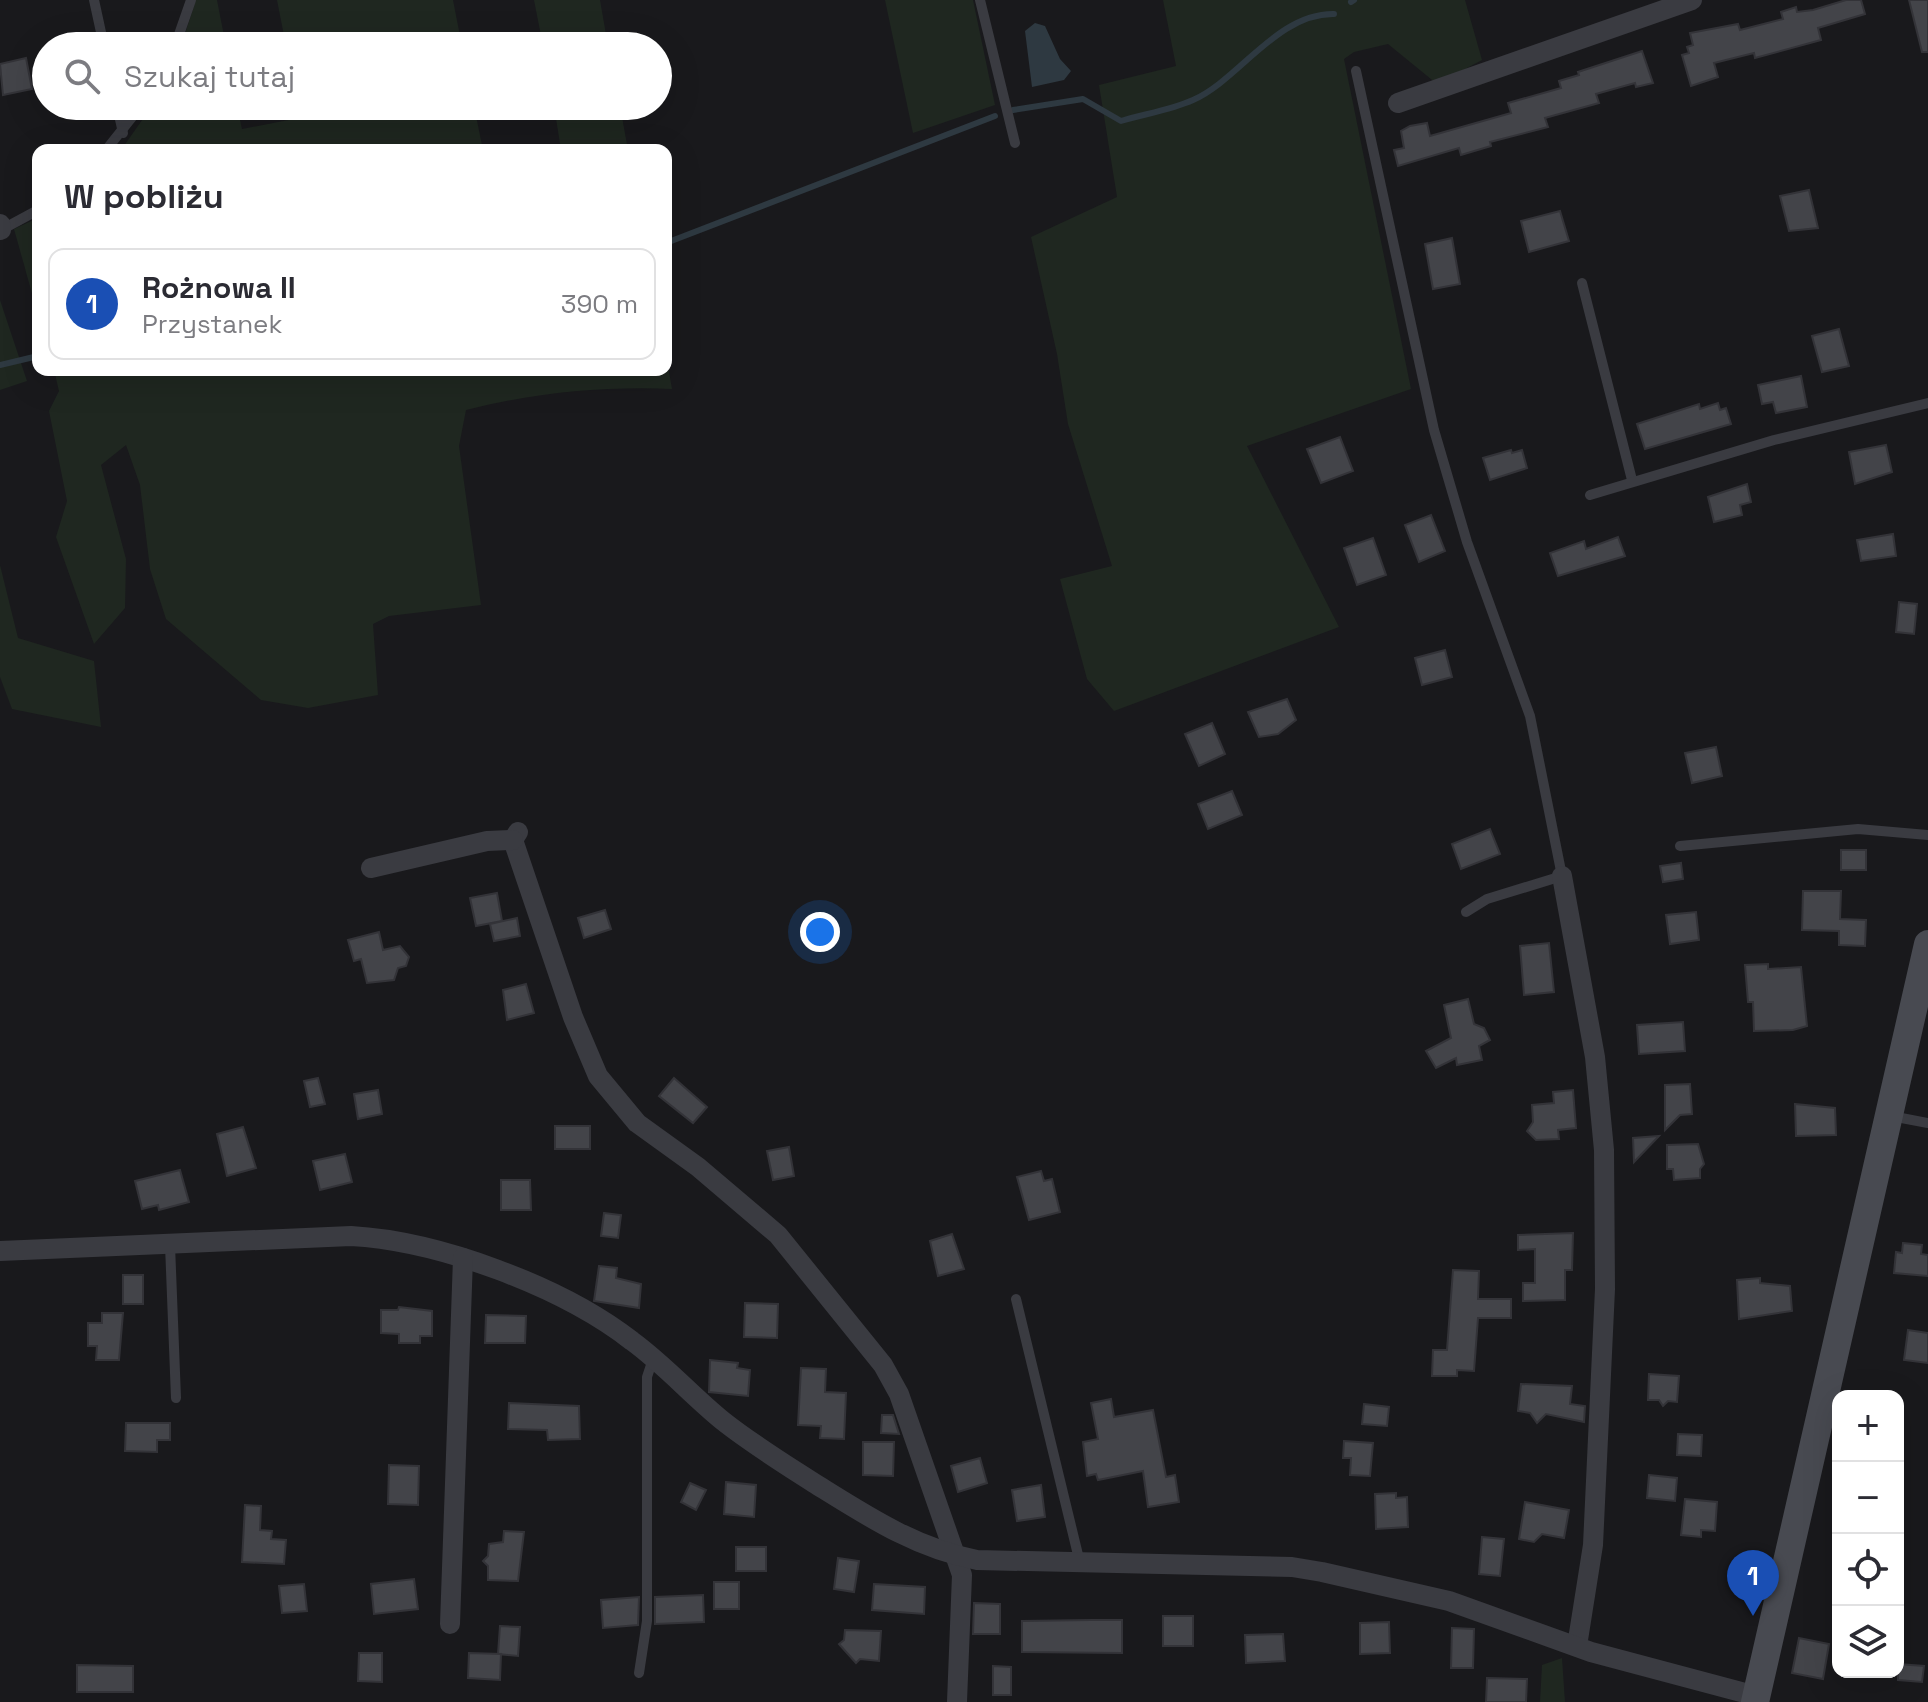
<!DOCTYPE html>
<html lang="pl">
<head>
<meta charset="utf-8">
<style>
  body { margin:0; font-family:"Space Grotesk",sans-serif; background:#f7f7f7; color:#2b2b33 }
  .controls { position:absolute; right:24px; bottom:24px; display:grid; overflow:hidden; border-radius:16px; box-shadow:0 8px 32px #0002 }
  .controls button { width:72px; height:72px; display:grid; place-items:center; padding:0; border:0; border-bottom:2px solid #e1e1e2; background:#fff; color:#2b2b33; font:40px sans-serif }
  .you { position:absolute; left:820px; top:932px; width:28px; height:28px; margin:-20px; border:6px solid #fff; border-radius:50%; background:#1a73e8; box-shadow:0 0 0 12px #1a73e833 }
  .badge { display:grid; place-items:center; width:52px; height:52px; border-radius:50%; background:#1a73e8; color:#fff; font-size:26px; font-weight:700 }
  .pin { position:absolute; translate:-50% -66px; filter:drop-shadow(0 2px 4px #0008) }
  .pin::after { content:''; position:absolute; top:42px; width:28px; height:24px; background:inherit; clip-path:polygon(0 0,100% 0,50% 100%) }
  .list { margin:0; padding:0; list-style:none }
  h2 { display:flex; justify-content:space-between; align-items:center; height:104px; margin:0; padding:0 32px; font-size:34px }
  h2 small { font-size:26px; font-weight:400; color:#7c7c81 }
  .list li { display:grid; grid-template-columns:52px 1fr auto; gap:24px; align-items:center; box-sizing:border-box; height:112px; margin:0 16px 16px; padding:0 16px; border:2px solid #e1e1e2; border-radius:16px }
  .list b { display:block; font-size:30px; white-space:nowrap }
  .list p { margin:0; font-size:26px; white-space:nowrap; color:#7c7c81 }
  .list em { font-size:26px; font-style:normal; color:#7c7c81 }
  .icon { flex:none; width:44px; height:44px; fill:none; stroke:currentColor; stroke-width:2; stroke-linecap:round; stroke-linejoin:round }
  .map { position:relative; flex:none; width:1928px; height:1702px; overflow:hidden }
  .search { position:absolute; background:#fff; box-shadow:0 8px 32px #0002; left:32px; top:32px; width:640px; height:88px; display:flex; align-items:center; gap:20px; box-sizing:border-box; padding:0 28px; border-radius:44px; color:#7c7c81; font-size:30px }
  .panel { position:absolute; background:#fff; box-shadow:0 8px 32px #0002; left:32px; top:144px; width:640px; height:232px; border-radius:16px }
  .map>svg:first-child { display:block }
  .green { fill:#1f2720 }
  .water { fill:#2e3941 }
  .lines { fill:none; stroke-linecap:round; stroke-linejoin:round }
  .stream { stroke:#2e3941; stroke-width:6 }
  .building { fill:#434449; stroke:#333338; stroke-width:2 }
  .service { stroke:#3a3b41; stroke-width:10 }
  .minor { stroke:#3a3b41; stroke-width:20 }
  .secondary { stroke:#484a51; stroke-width:28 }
</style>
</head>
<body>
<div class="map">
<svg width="1928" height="1702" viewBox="0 0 1928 1702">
  <rect width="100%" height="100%" fill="#19191c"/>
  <g class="green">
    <path d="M196 0H217L226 46H181Z"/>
    <path d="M277 0H453L462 46H286Z"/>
    <path d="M534 0H600L608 46H543Z"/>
    <path d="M885 0H973L995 105 913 133Z"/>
    <path d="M1163 0H1465L1482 60 1437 84 1388 44 1354 52 1344 59 1411 389 1247 446 1339 627 1114 711 1087 679 1060 579 1112 566 1068 424 1057 354 1031 237 1117 197 1099 85 1176 66Z"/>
    <path d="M152 106H237L242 129 299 118 297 106H474L483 150H121Z"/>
    <path d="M554 106H620L628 150H561Z"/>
    <path d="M38 218V315L14 229Z"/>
    <path d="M0 300 27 381 0 390Z"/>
    <path d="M666 354 672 389C604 386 533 393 466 410L459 446 481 605 389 616 373 624 378 695 308 708 261 700 166 619 150 569 140 485 126 445 101 465 126 559 125 608 94 644 56 537 67 501 49 411 59 391 54 370H666Z"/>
    <path d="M0 565 18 638 94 661 101 727 12 709 0 677Z"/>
    <path d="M1562 1658 1565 1702H1540L1542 1665Z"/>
  </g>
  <path class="water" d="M1035 23 1045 26 1060 59 1071 71 1064 80 1032 87 1025 31Z"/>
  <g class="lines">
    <g class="stream">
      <path d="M1351 2 1354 0"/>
      <path d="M1013 110 1083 99 1121 121C1144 114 1171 110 1193 100 1239 80 1277 13 1334 14"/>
      <path d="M666 243 995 116"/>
      <path d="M0 365 38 356"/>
    </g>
  </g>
  <g class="building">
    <path d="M1846 0H1861L1865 14 1818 28 1821 40 1755 58 1754 53 1714 63 1718 77 1691 86 1682 55 1689 53 1687 47 1693 45 1690 33 1738 24 1740 30 1783 19 1781 12 1796 7 1797 12 1813 10Z"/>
    <path d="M1909 0H1928V52H1922Z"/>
    <path d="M1642 51 1653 83 1636 87 1635 83 1596 94 1599 103 1545 118 1548 127 1490 142 1491 146 1461 155 1459 148 1398 166 1394 150 1404 148 1401 131 1410 126 1427 123 1430 136 1511 113 1508 103 1561 88 1559 81 1579 75 1578 72Z"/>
    <path d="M26 58 32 89 3 95 0 64Z"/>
    <path d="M1809 190 1818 228 1789 231 1780 196Z"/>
    <path d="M1560 211 1569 241 1529 252 1521 221Z"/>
    <path d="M1452 238 1460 284 1433 289 1425 244Z"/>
    <path d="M1839 329 1849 366 1822 372 1812 336Z"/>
    <path d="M1801 376 1807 407 1776 413 1773 402 1762 404 1758 385Z"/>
    <path d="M1718 403 1720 410 1726 408 1731 424 1645 449 1637 424 1699 404 1700 409Z"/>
    <path d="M1340 437 1353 471 1321 483 1307 449Z"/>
    <path d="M1886 445 1892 472 1855 484 1849 452Z"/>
    <path d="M1511 450 1512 453 1522 450 1527 468 1490 480 1483 458Z"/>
    <path d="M1747 484 1751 502 1740 505 1742 515 1714 522 1708 497Z"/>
    <path d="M1431 515 1445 551 1419 562 1405 525Z"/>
    <path d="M1893 534 1896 556 1861 561 1857 540Z"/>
    <path d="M1618 537 1625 556 1558 576 1550 553 1584 541 1586 549Z"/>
    <path d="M1373 538 1386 575 1357 585 1344 548Z"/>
    <path d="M1899 602 1917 604 1914 634 1896 632Z"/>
    <path d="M1445 650 1452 677 1422 685 1415 658Z"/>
    <path d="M1287 699 1296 720 1278 734 1259 737 1248 712Z"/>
    <path d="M1212 723 1225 754 1199 766 1185 734Z"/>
    <path d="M1716 747 1722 776 1692 783 1685 753Z"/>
    <path d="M1232 791 1242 815 1208 829 1198 804Z"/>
    <path d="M1490 829 1500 854 1461 869 1452 844Z"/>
    <rect x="1841" y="850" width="25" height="20"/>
    <path d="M1681 863 1683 879 1663 882 1660 866Z"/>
    <path d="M1803 891H1841L1840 919 1866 920 1865 946 1839 945V931L1802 930Z"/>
    <path d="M497 893 502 921 476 926 470 898Z"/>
    <path d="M605 910 611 929 584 938 578 918Z"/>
    <path d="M1696 912 1699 940 1670 944 1666 915Z"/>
    <path d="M517 918 520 936 494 941 490 924Z"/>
    <path d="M379 932 383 950 400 946 409 957 406 966 398 968 394 980 367 983 361 959 354 961 348 940Z"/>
    <path d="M1549 943 1554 992 1524 995 1520 946Z"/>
    <path d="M1768 964V969L1801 967 1807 1026 1793 1030 1754 1031 1753 1002H1748L1745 965Z"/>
    <path d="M526 984 534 1013 507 1020 503 990Z"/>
    <path d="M1468 999 1474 1024 1484 1028 1490 1040 1479 1046 1482 1060 1457 1065 1456 1058 1436 1068 1426 1051 1451 1038 1444 1005Z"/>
    <path d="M1683 1022 1685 1051 1639 1054 1637 1025Z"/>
    <path d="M318 1078 325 1104 310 1107 304 1081Z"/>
    <path d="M674 1078 707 1107 693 1123 659 1096Z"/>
    <path d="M1690 1084 1692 1114 1680 1115 1665 1130V1085Z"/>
    <path d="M378 1090 382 1114 358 1119 354 1094Z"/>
    <path d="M1573 1090 1576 1128 1558 1130 1559 1139 1536 1140 1527 1131 1533 1122 1532 1105 1554 1103 1553 1092Z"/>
    <path d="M1795 1104 1835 1108 1836 1135 1796 1136Z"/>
    <rect x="555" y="1126" width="35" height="23"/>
    <path d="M243 1127 256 1168 227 1176 217 1134Z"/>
    <path d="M1659 1136 1634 1162 1633 1138Z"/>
    <path d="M1698 1144 1704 1164 1700 1169V1178L1674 1180 1673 1169H1667V1145Z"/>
    <path d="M789 1147 794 1176 773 1180 767 1151Z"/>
    <path d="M345 1154 352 1182 320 1190 313 1161Z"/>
    <path d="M180 1170 189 1202 159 1210 158 1205 142 1209 135 1181Z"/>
    <path d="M1041 1171 1044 1181 1052 1179 1060 1212 1029 1220 1017 1177Z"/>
    <path d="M501 1180H530L531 1210H501Z"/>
    <path d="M604 1213 621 1215 618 1238 601 1236Z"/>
    <path d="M1573 1233 1572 1270H1565V1300L1523 1301V1283H1535V1249L1518 1250V1235Z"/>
    <path d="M952 1234 964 1269 938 1276 930 1241Z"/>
    <path d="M1903 1243 1922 1245 1921 1254 1928 1255V1276L1894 1273 1896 1252 1902 1253Z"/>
    <path d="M599 1266 617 1268 616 1278 641 1284 639 1308 594 1301Z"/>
    <path d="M1453 1270 1479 1271 1478 1299H1511V1318H1478L1474 1371 1457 1370V1376H1432L1433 1350H1447Z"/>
    <rect x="123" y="1275" width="20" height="29"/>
    <path d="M1760 1278V1283L1790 1286 1792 1311 1739 1319 1737 1280Z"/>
    <path d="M745 1303 778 1304 777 1338 744 1337Z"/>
    <path d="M399 1307 432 1311V1336H420V1343H399V1334L381 1333V1310H398Z"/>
    <path d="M102 1313H123L119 1360H96L97 1346H88V1323H102Z"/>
    <path d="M486 1315 526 1316 525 1343H485Z"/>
    <path d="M1908 1330 1928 1333V1363L1904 1360Z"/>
    <path d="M710 1360 738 1363 737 1368 750 1370 748 1396 709 1392Z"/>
    <path d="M801 1368 826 1369 825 1392 846 1393 844 1439 820 1438 821 1426 798 1425Z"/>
    <path d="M1649 1374 1679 1376 1677 1402 1668 1401 1663 1406 1659 1400H1648Z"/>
    <path d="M1521 1384 1572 1386 1570 1404 1585 1406 1584 1422 1546 1414 1537 1423 1530 1413 1518 1411Z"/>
    <path d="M1111 1399 1114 1417 1153 1410 1166 1477 1175 1475 1179 1502 1148 1507 1143 1471 1098 1480 1096 1474 1087 1476 1083 1442 1098 1439 1091 1403Z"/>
    <path d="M509 1403 579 1406 580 1439 548 1440 547 1430 508 1429Z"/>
    <path d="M1364 1404 1389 1407 1387 1426 1362 1424Z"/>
    <path d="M882 1415H893L899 1434 881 1433Z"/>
    <path d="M126 1423H170V1440H157V1452L125 1451Z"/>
    <path d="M1678 1434 1702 1435 1701 1456 1677 1455Z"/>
    <path d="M1344 1441 1373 1443 1370 1476 1350 1475 1351 1458H1343Z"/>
    <path d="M863 1442H894L893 1476 863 1475Z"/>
    <path d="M980 1458 987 1483 958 1492 951 1466Z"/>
    <path d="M389 1465 419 1466 418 1505 388 1504Z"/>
    <path d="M1649 1475 1677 1478 1675 1501 1647 1498Z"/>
    <path d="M726 1482 756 1485 754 1517 724 1514Z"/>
    <path d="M690 1483 706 1490 696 1510 681 1502Z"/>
    <path d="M1041 1485 1045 1517 1017 1521 1012 1490Z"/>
    <path d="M1396 1493V1498L1407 1497 1408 1527 1376 1529 1375 1494Z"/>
    <path d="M1685 1499 1717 1502 1715 1531 1701 1530V1537L1681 1535Z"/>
    <path d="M1525 1502 1569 1510 1564 1538 1542 1534 1534 1542 1519 1539Z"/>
    <path d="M245 1505 261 1506 260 1530 272 1531 271 1539 286 1540 284 1564 242 1562Z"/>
    <path d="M504 1531 524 1532 518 1581 488 1580V1566L483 1561 488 1556 489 1544 503 1542Z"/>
    <path d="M1482 1537 1504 1539 1500 1576 1479 1574Z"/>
    <rect x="736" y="1547" width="30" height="24"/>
    <path d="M838 1558 859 1561 854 1592 834 1589Z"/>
    <path d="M414 1579 418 1609 374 1614 371 1584Z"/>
    <rect x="714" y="1582" width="25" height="27"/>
    <path d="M304 1584 307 1611 282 1613 279 1586Z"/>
    <path d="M874 1584 925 1587 924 1614 872 1610Z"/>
    <path d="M703 1595 704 1622 655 1624V1597Z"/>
    <path d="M639 1597 638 1625 603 1628 601 1600Z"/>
    <path d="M974 1603 1000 1604V1634H973Z"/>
    <rect x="1163" y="1616" width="30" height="30"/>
    <path d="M1091 1620H1122V1653L1022 1652V1621Z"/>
    <path d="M1389 1622 1390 1653 1360 1654V1623Z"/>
    <path d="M500 1626 520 1627 518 1656 498 1654Z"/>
    <path d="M1452 1628 1474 1629 1473 1668H1451Z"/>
    <path d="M845 1630 881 1631 879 1661 860 1659 856 1663 839 1644 844 1640Z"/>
    <path d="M1283 1634 1285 1661 1246 1663 1245 1635Z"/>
    <path d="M1799 1638 1829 1644 1823 1679 1792 1673Z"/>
    <path d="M359 1653H382V1682L358 1681Z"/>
    <path d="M469 1653 501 1654 500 1680 468 1678Z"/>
    <path d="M1898 1664 1924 1666 1922 1682 1898 1680Z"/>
    <path d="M77 1665 133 1666V1692H77Z"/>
    <path d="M993 1666 1011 1667V1695H993Z"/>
    <path d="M1487 1678 1527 1679 1526 1702H1486Z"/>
  </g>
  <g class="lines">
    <g class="service">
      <path d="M94 0 104 46"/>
      <path d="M980 0 1015 143"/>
      <path d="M175 46 191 0"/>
      <path d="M1356 71 1434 430 1467 542 1530 716 1562 876 1487 899 1466 912"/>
      <path d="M117 106 123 133"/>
      <path d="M106 150 141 106"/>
      <path d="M1 230 38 210"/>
      <path d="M1582 283 1632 480"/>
      <path d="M1590 495 1774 440 1928 403"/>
      <path d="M1680 846 1858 829 1928 835"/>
      <path d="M1891 1116 1928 1123"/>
      <path d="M170 1245 176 1398"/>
      <path d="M1016 1299 1080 1563"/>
      <path d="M639 1673 647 1621V1377L653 1359"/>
    </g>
    <g class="minor">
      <path d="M1398 103 1692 0"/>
      <path d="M0 224 1 230"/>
      <path d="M518 832 513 840 573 1017 598 1076 637 1123 698 1167 778 1235 883 1365 899 1394 962 1575 957 1702"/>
      <path d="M371 868 487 841 513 840"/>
      <path d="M1562 876 1595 1057 1604 1150 1605 1289 1593 1545 1577 1646"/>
      <path d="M0 1251 351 1236C439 1241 561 1286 632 1341 665 1365 692 1396 723 1421 752 1444 783 1463 814 1483 867 1516 915 1548 977 1560L1292 1567 1322 1572 1449 1601 1591 1652 1756 1696"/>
      <path d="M450 1624 463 1258"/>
    </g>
    <path class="secondary" d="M1755 1702 1928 944"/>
  </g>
</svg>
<div class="controls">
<button>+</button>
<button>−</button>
<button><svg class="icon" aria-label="locate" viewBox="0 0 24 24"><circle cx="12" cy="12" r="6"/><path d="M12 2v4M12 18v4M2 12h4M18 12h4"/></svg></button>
<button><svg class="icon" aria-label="layers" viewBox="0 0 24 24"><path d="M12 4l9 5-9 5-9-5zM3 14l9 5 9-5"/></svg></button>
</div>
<div class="you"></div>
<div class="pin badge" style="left:1753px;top:1616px;background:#1a4fb4">1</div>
<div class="search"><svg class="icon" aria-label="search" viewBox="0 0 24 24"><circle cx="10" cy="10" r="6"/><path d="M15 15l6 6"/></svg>Szukaj tutaj</div>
<section class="panel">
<h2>W pobliżu<small></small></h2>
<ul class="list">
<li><span class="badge" style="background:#1a4fb4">1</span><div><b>Rożnowa II</b><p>Przystanek</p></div><em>390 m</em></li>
</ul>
</section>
</div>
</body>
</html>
